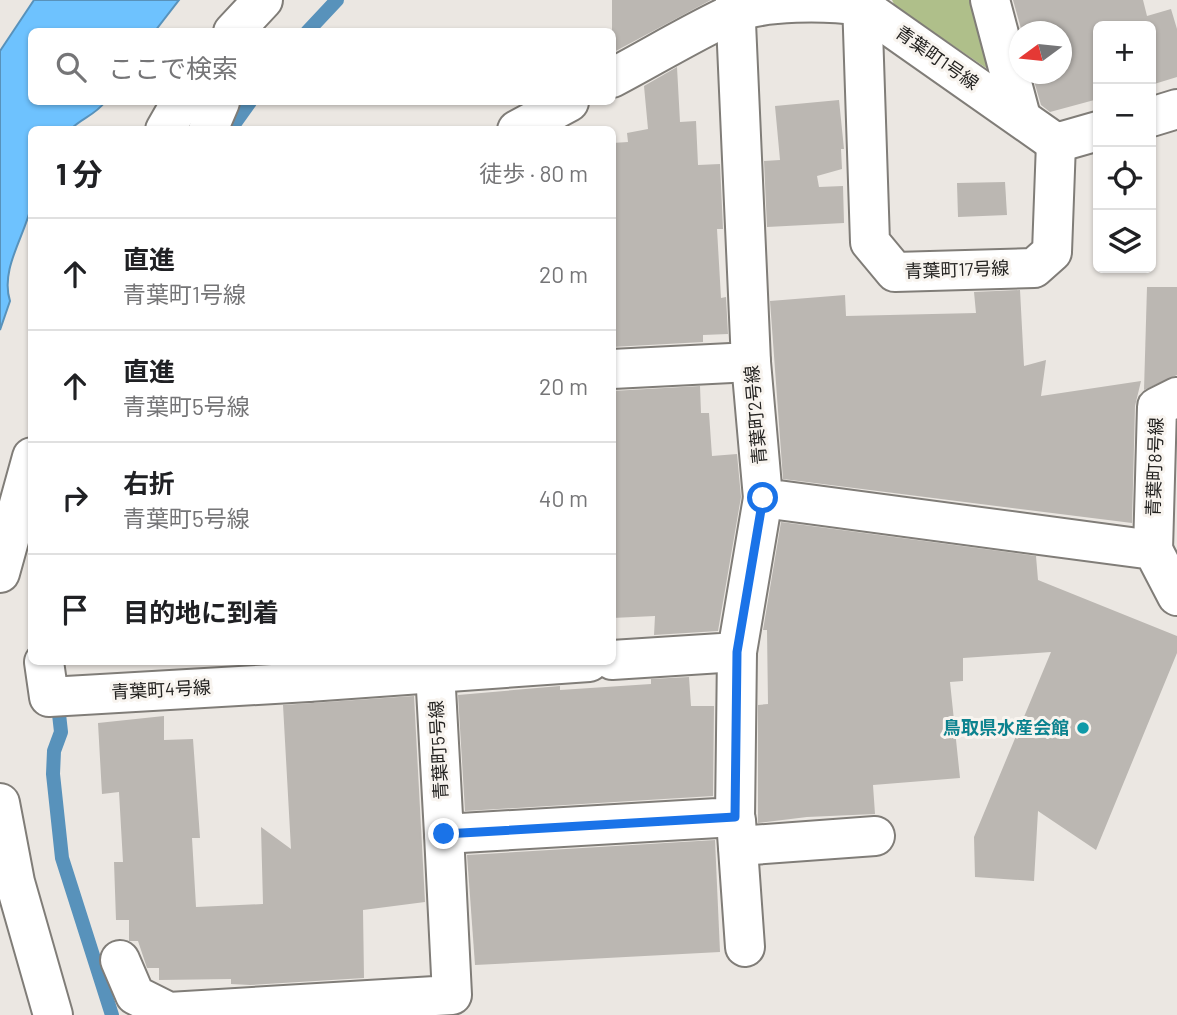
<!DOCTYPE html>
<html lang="ja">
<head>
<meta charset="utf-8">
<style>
  body { margin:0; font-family:Barlow,"Noto Sans JP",sans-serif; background:#f2f2f2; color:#202124 }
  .controls { position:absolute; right:21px; top:21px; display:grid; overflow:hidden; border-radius:10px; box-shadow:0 2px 5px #0004 }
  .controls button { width:63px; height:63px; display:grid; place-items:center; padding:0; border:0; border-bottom:2px solid #e0e0e0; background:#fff; color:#202124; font:35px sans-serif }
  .compass { position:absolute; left:1009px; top:21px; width:63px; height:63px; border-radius:50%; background:#fff; box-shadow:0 2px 5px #0004; rotate:255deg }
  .stop { position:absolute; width:21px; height:21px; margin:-16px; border:5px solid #1a73e8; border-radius:50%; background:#fff }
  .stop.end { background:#1a73e8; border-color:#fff; box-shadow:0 2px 7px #0008 }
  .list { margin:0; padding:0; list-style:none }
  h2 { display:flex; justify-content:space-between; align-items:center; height:91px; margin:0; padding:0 28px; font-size:30px }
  h2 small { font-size:23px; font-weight:400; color:#757577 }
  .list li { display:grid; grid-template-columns:46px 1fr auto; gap:21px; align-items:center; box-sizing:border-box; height:112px; padding:0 28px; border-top:2px solid #e0e0e0 }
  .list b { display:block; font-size:26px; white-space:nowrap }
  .list p { margin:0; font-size:23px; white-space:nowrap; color:#757577 }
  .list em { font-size:23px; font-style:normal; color:#757577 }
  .icon { flex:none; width:38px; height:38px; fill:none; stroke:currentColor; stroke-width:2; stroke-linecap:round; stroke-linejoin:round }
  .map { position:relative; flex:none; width:1177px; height:1015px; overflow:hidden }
  .search { position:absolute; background:#fff; box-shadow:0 2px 5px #0004; left:28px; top:28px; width:588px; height:77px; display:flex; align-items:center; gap:18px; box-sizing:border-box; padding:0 24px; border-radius:10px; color:#757577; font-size:26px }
  .panel { position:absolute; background:#fff; box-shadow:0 2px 5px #0004; left:28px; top:126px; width:588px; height:539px; border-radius:10px }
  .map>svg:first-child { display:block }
  .green { fill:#afbf8a }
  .water { fill:#6ec2fe; stroke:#5892bb; stroke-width:2 }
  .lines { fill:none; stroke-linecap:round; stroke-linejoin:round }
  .stream { stroke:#5892bb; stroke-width:14 }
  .building { fill:#bbb7b2 }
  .minor-casing { stroke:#807d78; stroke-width:42 }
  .minor { stroke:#fff; stroke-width:38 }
  .route { stroke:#1a73e8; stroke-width:9 }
  .culture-dot { fill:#0f9aa8; stroke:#f8f4ef; stroke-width:2.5 }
  .labels { text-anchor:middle; stroke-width:6; stroke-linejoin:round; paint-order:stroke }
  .street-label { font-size:18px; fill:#232220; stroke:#f8f4ef }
  .culture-label { font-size:18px; font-weight:bold; fill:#0d838f; stroke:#f8f4ef; text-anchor:end }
</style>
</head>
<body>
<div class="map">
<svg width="1177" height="1015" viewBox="0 0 1177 1015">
  <rect width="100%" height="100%" fill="#ebe7e2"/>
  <path class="green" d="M892 0H979L992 72 895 6Z"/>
  <path class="water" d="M34 0H179L155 31 32 32V102H105C95 115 82 118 71 129L32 130C32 153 36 184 31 207 24 237 0 270 10 301L0 330V51Z"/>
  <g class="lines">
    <g class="stream">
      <path d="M307 32 337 0"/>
      <path d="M230 130 250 102"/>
      <path d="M59 714 61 732 54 751 53 774 62 858 112 1015"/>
    </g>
  </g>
  <g class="building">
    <path d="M612 0H711L612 53Z"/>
    <path d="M1013 0H1143L1147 16 1171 9 1177 29V77L1151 85V26H1098V99L1050 112 1041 105 1032 74H1061V32H1022Z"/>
    <path d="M677 67 680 122 696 121 698 165 720 164 723 229H717L721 298 726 297 728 334 703 335V342L612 347V143L628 142 627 133 648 129 644 86Z"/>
    <path d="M839 100 844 149H841L842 169 817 176 819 187 843 186 844 223 767 227 764 161 780 160 775 106Z"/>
    <path d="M1005 182 1007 215 958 217 957 183Z"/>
    <path d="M1147 287H1177V375L1144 390Z"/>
    <path d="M1020 290 1024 366 1046 360 1041 396 1141 381 1135 406 1132 523 783 479 770 301 845 295 846 316 976 313 974 292Z"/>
    <path d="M700 386 701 413H709L712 456 737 454 741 497 718 631 654 635 655 616 612 618V391Z"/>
    <path d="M781 522 1036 556 1038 580 1177 636V653L1096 850 1038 811 1034 881 975 877 974 837 1051 652 963 658V681L950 682 960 778 873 785 875 814 807 817 758 823V705L768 704 767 630H763Z"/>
    <path d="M689 677 691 706H714L713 796 465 811 458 695 560 686V690L651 684V679Z"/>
    <path d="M414 696 425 902 363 910 364 978 250 985 231 984V979L159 980V968H147L138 941H129V920H116L114 862H123L119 792 102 794 98 723 164 716V740L193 739 200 838H192L196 907 263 904 261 827 291 849 283 705Z"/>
    <path d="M715 840 720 952 475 965 467 855Z"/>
  </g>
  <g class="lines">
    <g class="minor-casing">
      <g id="minor">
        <path d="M735 0 751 362 763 498 1153 550 1177 596"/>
        <path d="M862 0 870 242 895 272 1034 268 1052 252 1056 143"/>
        <path d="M990 0 1021 117"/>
        <path d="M233 32 263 0"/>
        <path d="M612 78C652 57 691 33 732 14 764 0 827 1 861 6L1056 143 1098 131"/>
        <path d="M1151 117 1177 109"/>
        <path d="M165 130 181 102"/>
        <path d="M208 130 220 102"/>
        <path d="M517 130 569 102"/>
        <path d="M612 369 751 362"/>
        <path d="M1153 550 1157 407 1177 397"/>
        <path d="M0 573 32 457"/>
        <path d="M612 660 737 652 763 498"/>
        <path d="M44 662 49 697 308 682"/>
        <path d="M307 662 308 682 589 662"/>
        <path d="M435 671 444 834 735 817 737 652"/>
        <path d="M0 803 15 882 53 1015"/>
        <path d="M736 820 745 947"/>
        <path d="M738 846 875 836"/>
        <path d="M120 960 135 995 169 1012 452 995 444 834"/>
      </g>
    </g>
    <use href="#minor" class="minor"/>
  </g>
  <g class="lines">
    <path class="route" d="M444 834 735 817 737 652 763 498"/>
  </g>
  <circle class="culture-dot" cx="1083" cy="728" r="7"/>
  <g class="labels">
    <g class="street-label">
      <text transform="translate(937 58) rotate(35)" y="6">青葉町1号線</text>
      <text transform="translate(957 270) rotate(-2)" y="6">青葉町17号線</text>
      <text transform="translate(756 415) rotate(-95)" y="6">青葉町2号線</text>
      <text transform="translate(1155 467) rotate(-88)" y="6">青葉町8号線</text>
      <text transform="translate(161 690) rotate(-3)" y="6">青葉町4号線</text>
      <text transform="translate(439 750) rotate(-93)" y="6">青葉町5号線</text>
    </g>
    <g class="culture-label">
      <text x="1069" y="734">鳥取県水産会館</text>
    </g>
  </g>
</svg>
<div class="controls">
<button>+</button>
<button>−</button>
<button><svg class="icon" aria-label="locate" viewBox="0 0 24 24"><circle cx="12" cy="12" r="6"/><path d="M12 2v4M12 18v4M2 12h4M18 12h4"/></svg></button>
<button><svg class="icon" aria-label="layers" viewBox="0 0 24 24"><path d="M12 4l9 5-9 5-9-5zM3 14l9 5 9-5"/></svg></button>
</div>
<svg class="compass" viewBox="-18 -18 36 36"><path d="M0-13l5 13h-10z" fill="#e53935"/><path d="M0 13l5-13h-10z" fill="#757577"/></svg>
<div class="stop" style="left:763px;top:498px"></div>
<div class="stop end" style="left:444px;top:834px"></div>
<div class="search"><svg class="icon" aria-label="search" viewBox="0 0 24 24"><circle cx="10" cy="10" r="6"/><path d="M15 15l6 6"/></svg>ここで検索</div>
<section class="panel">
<h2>1 分<small>徒歩 · 80 m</small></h2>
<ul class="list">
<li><svg class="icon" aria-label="ahead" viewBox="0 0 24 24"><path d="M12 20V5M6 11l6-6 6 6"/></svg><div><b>直進</b><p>青葉町1号線</p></div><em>20 m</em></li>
<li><svg class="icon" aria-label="ahead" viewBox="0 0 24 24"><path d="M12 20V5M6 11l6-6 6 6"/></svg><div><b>直進</b><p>青葉町5号線</p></div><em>20 m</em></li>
<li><svg class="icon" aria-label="right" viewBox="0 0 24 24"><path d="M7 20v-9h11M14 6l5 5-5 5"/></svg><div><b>右折</b><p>青葉町5号線</p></div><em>40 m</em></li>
<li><svg class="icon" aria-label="arrive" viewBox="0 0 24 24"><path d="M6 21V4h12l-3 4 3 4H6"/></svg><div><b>目的地に到着</b></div></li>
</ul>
</section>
</div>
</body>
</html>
